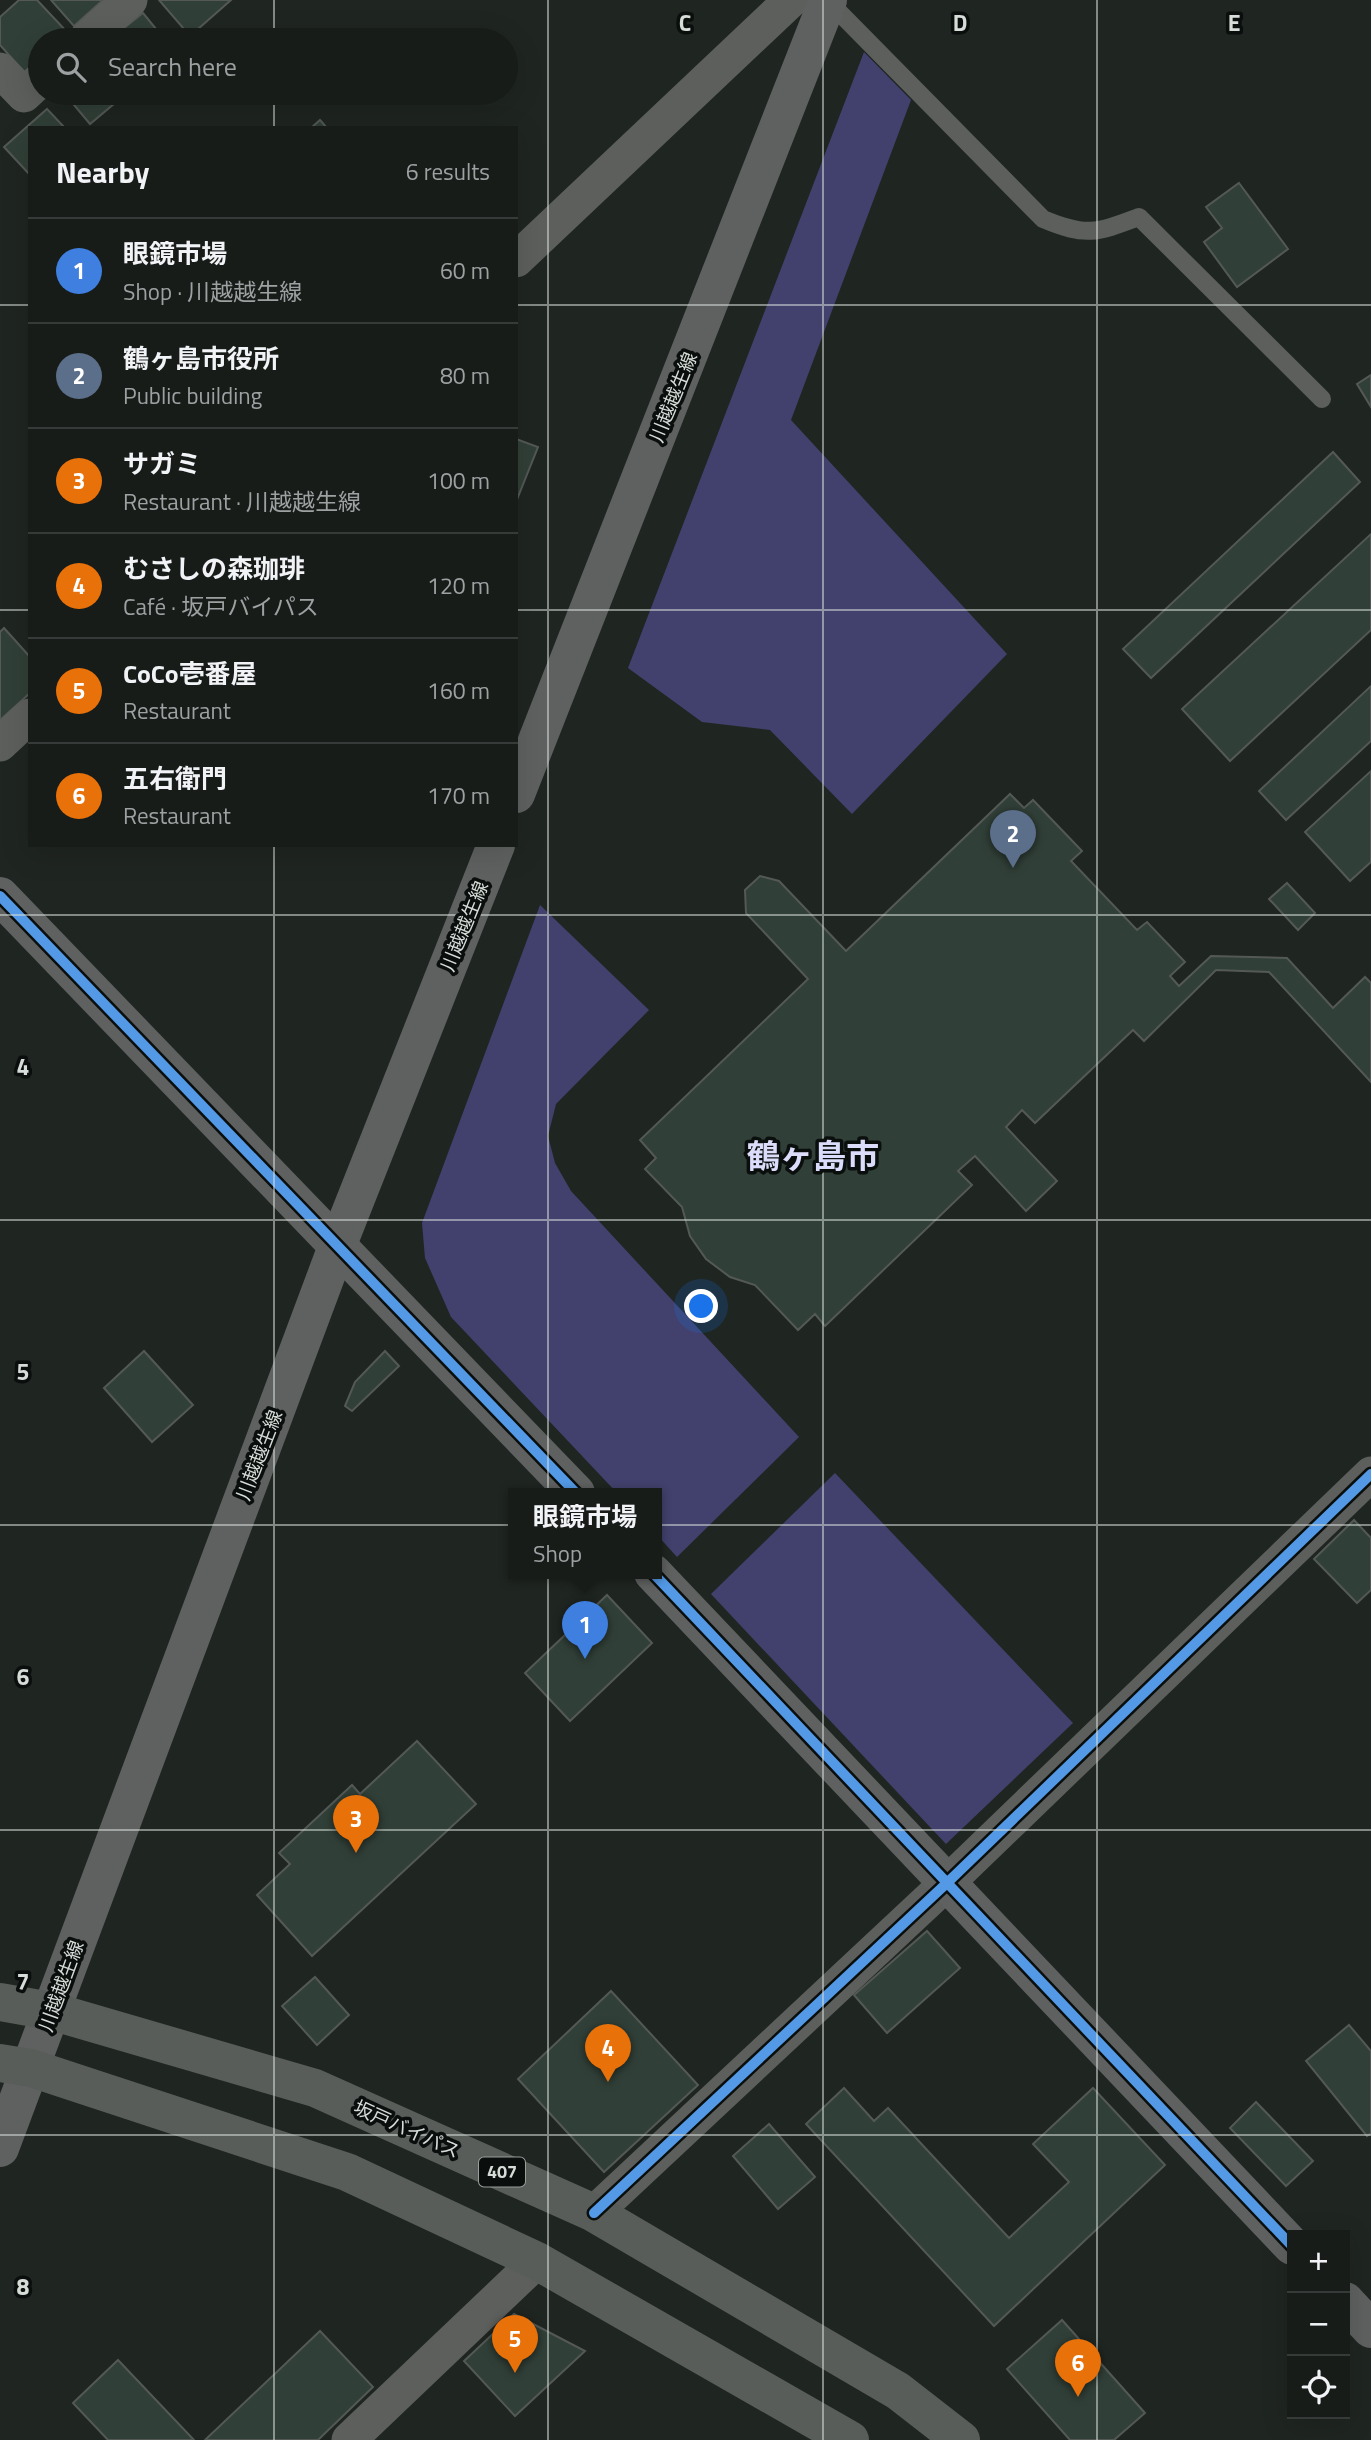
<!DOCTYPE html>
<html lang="en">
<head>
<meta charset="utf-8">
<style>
  body { margin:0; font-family:"Titillium Web","Noto Sans JP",sans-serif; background:#242926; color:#f1f3f6 }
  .controls { position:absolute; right:21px; bottom:21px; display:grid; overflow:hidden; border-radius:0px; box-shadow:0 7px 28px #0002 }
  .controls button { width:63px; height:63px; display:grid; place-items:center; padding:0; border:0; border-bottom:2px solid #363a38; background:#171c19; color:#f1f3f6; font:35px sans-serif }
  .you { position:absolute; left:702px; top:1307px; width:24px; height:24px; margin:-18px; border:5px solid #fff; border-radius:50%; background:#1a73e8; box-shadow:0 0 0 10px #1a73e833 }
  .badge { display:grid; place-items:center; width:46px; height:46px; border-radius:50%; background:#0f766e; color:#fff; font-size:23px; font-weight:700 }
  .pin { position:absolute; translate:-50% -58px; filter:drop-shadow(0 2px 4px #0008) }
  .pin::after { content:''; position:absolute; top:37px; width:24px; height:21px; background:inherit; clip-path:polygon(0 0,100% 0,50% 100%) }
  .popup { position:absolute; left:508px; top:1488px; width:154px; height:91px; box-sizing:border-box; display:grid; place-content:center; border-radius:0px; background:#171c19; filter:drop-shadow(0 2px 5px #0005); font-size:23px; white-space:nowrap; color:#9ea1a2 }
  .popup b { font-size:26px; color:#f1f3f6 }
  .popup::after { content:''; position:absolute; left:50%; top:100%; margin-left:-14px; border:14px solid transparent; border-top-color:#171c19 }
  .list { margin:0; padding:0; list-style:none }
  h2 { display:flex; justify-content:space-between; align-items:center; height:91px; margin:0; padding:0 28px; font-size:30px }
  h2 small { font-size:23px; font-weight:400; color:#9ea1a2 }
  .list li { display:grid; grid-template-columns:46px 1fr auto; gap:21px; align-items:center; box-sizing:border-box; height:105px; padding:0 28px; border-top:2px solid #363a38 }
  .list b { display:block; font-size:26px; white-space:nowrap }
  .list p { margin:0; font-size:23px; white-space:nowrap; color:#9ea1a2 }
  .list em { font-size:23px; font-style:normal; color:#9ea1a2 }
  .icon { flex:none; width:38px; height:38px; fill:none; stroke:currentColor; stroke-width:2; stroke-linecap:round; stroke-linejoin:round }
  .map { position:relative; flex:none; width:1371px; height:2440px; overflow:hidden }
  .search { position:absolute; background:#171c19; box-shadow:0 7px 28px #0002; left:28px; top:28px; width:490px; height:77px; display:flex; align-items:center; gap:18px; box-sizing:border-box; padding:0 24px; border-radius:38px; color:#9ea1a2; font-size:26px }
  .panel { position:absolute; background:#171c19; box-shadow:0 7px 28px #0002; left:28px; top:126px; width:490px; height:721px; border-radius:0px }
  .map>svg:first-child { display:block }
  .green { fill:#42416d }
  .building { fill:#303f37; stroke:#545956; stroke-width:2 }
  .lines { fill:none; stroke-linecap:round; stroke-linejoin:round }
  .lane { stroke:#5d5f5d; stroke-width:18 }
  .street { stroke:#5d5f5d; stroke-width:35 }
  .secondary { stroke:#5f6160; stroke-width:38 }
  .highway { stroke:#595d5a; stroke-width:38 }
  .cycleway-casing { stroke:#0a0e0c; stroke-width:15 }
  .cycleway { stroke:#5399e6; stroke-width:10 }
  .grid { fill:none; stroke:#d6dcd8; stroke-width:2; stroke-opacity:0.55 }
  .labels { text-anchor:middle; stroke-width:7; stroke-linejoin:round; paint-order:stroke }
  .shield { fill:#0a0e0c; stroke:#999e9b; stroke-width:2 }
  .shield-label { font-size:18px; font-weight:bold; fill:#d6dcd8 }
  .street-label { font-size:19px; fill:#d6dcd8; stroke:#0a0e0c }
  .town-label { font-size:33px; font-weight:bold; fill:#dbdcf9; stroke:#0a0e0c }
  .grid-label { font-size:23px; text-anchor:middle; font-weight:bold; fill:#d6dcd8; stroke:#0a0e0c; stroke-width:7; stroke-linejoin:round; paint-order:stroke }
</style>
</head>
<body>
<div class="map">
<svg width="1371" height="2440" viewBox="0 0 1371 2440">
  <rect width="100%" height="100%" fill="#1f2521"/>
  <g class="green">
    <path d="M864 52 911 100 791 420 1007 654 852 814 770 730 702 722 628 668Z"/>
    <path d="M540 905 649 1010 556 1104 548 1136 555 1163 571 1191 799 1437 677 1557 657 1535V1493H617L451 1317 425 1258 422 1223Z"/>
    <path d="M835 1473 1073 1723 946 1844 711 1594Z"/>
  </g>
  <g class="building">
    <path d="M19 0H37L68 33 61 40H40V59L25 73 0 45V17Z"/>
    <path d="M51 0H103L74 26Z"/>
    <path d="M159 0H231L190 36Z"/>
    <path d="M143 13 165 40H109Z"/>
    <path d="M64 93H127L90 124Z"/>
    <path d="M47 109 65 128H30V175L4 147Z"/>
    <path d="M320 120 327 128H311Z"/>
    <path d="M1239 183 1288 249 1237 287 1204 242 1222 228 1206 207Z"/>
    <path d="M1371 375V407L1357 384Z"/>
    <path d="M516 439 538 447 516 502Z"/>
    <path d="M1333 452 1360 482 1151 678 1123 649Z"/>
    <path d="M1371 534V630L1230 761 1182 709Z"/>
    <path d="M4 628 30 657V693L0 720V632Z"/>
    <path d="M1371 686V741L1286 820 1259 791Z"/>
    <path d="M1371 771V862L1350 881 1305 832Z"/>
    <path d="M1010 794 1024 808 1033 800 1082 851 1071 861 1137 930 1147 922 1185 962 1170 976 1179 986 1211 956 1287 958 1333 1008 1365 977 1371 983V1082L1269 972 1216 970 1144 1041 1133 1030 1035 1123 1022 1110 1006 1127 1057 1181 1026 1211 975 1156 958 1171 972 1185 825 1326 815 1314 798 1330 755 1285 730 1277 706 1259 690 1236 682 1207 645 1169 656 1158 640 1140 808 979 746 913 745 890 760 876 779 881 846 951Z"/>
    <path d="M1287 883 1315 913 1298 930 1269 899Z"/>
    <path d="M144 1351 193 1405 152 1442 104 1388Z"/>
    <path d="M385 1351 399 1366 352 1411 345 1406 355 1382Z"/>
    <path d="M1354 1520 1371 1538V1590L1357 1603 1314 1559Z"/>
    <path d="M607 1595 652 1643 570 1721 525 1673Z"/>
    <path d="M417 1741 476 1804 312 1956 257 1895 290 1864 279 1853 352 1785 360 1794Z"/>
    <path d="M927 1931 960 1968 887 2033 854 1995Z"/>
    <path d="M315 1977 349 2015 317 2045 282 2006Z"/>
    <path d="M611 1991 698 2085 604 2172 518 2079Z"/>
    <path d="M1349 2025 1371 2051V2133L1367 2136 1306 2061Z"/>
    <path d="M844 2088 874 2121 888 2108 1009 2238 1069 2182 1033 2144 1093 2088 1165 2165 994 2326 806 2124Z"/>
    <path d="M1256 2102 1313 2161 1286 2186 1230 2128Z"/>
    <path d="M769 2124 815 2177 778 2209 733 2156Z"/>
    <path d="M514 2314 585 2351 515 2416 464 2361Z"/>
    <path d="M1062 2320 1145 2413 1114 2440H1070L1007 2369Z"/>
    <path d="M320 2331 373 2387 318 2440H205Z"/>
    <path d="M118 2360 194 2440H108L73 2403Z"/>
  </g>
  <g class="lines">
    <path class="lane" d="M828 1 1043 219C1086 237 1096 233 1139 217L1322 399"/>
    <g class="street">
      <path d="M85 40 130 0"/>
      <path d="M0 70 24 95 40 80"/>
      <path d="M516 260 791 0"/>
      <path d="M0 744 30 716"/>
      <path d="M594 2213 948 1882 1371 1474"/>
      <path d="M349 2440 537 2261"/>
    </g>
    <g class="secondary">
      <path d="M516 794 828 0"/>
      <path d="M0 896 576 1493"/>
      <path d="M653 1573 1292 2246"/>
      <path d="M0 2148 338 1244 496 845"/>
      <path d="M1345 2301 1371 2329"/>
    </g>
    <g class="highway">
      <path d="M0 2002 51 2011 315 2088 594 2213 898 2391 961 2440"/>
      <path d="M0 2063 31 2068 347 2172 537 2261 850 2440"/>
    </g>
    <g class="cycleway-casing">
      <g id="cycleway">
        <path d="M0 896 576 1493"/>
        <path d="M653 1573 1292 2246"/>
        <path d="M594 2213 948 1882 1371 1474"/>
      </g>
    </g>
    <use href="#cycleway" class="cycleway"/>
  </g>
  <path class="grid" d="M274 0V40M548 0V2440M823 0V2440M1097 0V2440M274 93V128M0 305H30M516 305H1371M0 610H30M516 610H1371M274 845V2440M0 915H1371M0 1220H1371M0 1525H1371M0 1830H1371M0 2135H1371"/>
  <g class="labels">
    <rect class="shield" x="479" y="2157.5" width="46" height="29" rx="5"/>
    <g class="shield-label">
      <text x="502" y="2178">407</text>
    </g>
    <g class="street-label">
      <text transform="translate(673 397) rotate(-68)" y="7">川越越生線</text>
      <text transform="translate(464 926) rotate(-68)" y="7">川越越生線</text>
      <text transform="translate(259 1455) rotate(-69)" y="7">川越越生線</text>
      <text transform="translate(61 1986) rotate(-70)" y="7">川越越生線</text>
      <text transform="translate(407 2129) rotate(24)" y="7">坂戸バイパス</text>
    </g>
    <g class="town-label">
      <text x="813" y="1168">鶴ヶ島市</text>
    </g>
  </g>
  <g class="grid-label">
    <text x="685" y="31">C</text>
    <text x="960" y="31">D</text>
    <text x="1234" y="31">E</text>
    <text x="23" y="1075">4</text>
    <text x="23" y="1380">5</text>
    <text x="23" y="1685">6</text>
    <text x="23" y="1990">7</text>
    <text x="23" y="2295">8</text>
  </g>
</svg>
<div class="controls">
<button>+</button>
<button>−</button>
<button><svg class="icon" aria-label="locate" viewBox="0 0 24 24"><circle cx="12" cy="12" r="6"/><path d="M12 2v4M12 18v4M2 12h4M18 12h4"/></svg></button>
</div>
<div class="you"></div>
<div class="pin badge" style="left:585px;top:1659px;background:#3f7fe0">1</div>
<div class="popup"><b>眼鏡市場</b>Shop</div>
<div class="pin badge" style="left:1013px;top:868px;background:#5c6f8a">2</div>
<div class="pin badge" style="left:356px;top:1853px;background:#e8710a">3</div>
<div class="pin badge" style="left:608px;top:2082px;background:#e8710a">4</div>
<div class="pin badge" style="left:515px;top:2373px;background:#e8710a">5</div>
<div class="pin badge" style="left:1078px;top:2397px;background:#e8710a">6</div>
<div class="search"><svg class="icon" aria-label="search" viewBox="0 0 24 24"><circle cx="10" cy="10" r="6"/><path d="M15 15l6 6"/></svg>Search here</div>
<section class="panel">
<h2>Nearby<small>6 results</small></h2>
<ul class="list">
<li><span class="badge" style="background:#3f7fe0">1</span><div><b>眼鏡市場</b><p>Shop · 川越越生線</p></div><em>60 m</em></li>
<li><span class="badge" style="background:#5c6f8a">2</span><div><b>鶴ヶ島市役所</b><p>Public building</p></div><em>80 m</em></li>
<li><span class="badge" style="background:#e8710a">3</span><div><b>サガミ</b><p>Restaurant · 川越越生線</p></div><em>100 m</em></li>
<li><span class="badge" style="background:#e8710a">4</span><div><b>むさしの森珈琲</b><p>Café · 坂戸バイパス</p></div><em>120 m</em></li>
<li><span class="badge" style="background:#e8710a">5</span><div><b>CoCo壱番屋</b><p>Restaurant</p></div><em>160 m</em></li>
<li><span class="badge" style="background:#e8710a">6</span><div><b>五右衛門</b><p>Restaurant</p></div><em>170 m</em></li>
</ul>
</section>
</div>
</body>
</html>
